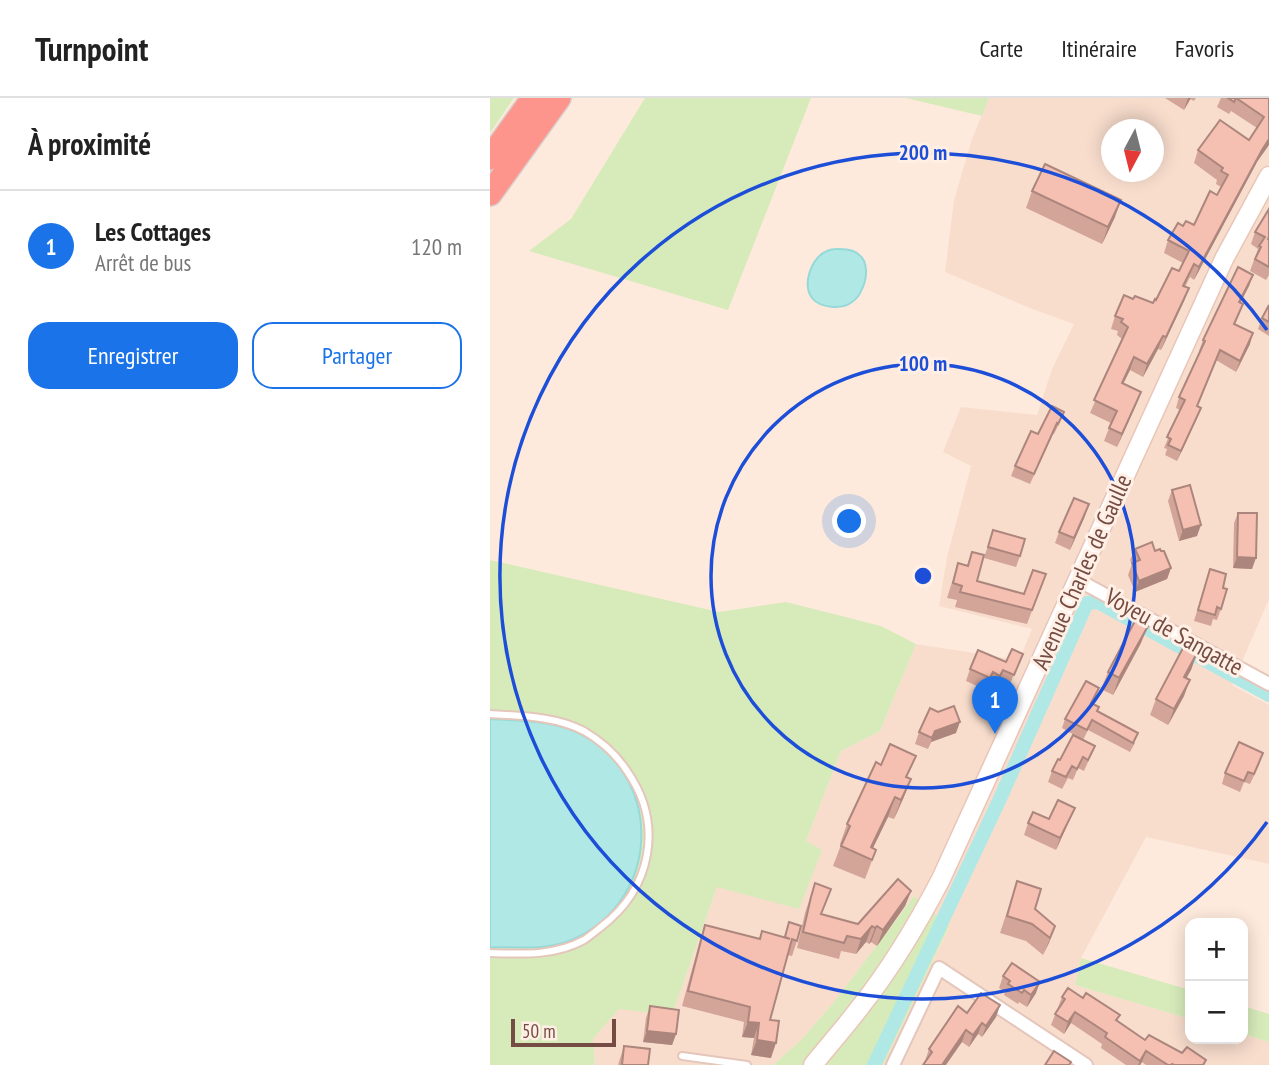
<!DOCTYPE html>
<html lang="fr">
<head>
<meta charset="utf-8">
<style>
  body { margin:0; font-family:"PT Sans Narrow",sans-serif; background:#f6f6f6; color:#222 }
  .controls { position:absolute; right:21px; bottom:21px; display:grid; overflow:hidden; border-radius:14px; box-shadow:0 4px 18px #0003 }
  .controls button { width:63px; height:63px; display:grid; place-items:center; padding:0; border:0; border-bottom:2px solid #e0e0e0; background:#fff; color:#222; font:35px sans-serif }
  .compass { position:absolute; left:611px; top:21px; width:63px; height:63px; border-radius:50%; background:#fff; box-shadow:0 4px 18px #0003; rotate:187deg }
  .scale { position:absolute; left:21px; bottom:18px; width:105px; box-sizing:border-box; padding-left:7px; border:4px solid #744c44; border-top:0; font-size:19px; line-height:24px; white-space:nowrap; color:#744c44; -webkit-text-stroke:5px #ffefe4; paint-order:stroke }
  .you { position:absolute; left:360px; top:424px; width:24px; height:24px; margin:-18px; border:5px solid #fff; border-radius:50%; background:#1a73e8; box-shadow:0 0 0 10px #1a73e833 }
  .badge { display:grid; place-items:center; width:46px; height:46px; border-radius:50%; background:#1a73e8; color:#fff; font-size:23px; font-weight:700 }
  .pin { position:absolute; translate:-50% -58px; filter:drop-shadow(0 2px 4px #0008) }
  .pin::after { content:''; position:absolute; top:37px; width:24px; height:21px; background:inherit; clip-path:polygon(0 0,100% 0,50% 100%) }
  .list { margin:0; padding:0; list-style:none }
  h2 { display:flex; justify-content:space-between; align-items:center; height:91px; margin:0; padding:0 28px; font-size:30px }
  h2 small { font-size:23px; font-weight:400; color:#767676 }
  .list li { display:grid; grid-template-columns:46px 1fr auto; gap:21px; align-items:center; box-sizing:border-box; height:112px; padding:0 28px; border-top:2px solid #e0e0e0 }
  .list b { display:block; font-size:26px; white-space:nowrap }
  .list p { margin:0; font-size:23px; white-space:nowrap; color:#767676 }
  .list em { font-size:23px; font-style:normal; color:#767676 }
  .actions { display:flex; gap:14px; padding:21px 28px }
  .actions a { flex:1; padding:16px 0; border:2px solid #1a73e8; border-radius:21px; text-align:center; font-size:24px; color:#1a73e8 }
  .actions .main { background:#1a73e8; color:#fff }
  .map { position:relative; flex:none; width:779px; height:967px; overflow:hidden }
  header { display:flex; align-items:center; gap:42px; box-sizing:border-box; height:98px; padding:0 35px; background:#fff; border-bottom:2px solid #e0e0e0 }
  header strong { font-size:33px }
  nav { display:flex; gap:38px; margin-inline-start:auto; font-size:24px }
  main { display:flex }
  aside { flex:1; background:#fff }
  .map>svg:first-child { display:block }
  .residential { fill:#f8ddcd; fill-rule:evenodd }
  .green { fill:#d7ebba }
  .water { fill:#b0e8e6; stroke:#95dad8; stroke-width:2 }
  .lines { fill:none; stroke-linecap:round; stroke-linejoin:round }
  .canal { stroke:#b0e8e6; stroke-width:14 }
  .service-casing { stroke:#e4c6bb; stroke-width:10 }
  .minor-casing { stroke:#e4c6bb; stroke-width:16 }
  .secondary-casing { stroke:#e9c5b7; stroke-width:21 }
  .motorway-casing { stroke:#d8cdcb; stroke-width:26 }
  .service { stroke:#fff; stroke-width:6 }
  .minor { stroke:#fff; stroke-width:12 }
  .secondary { stroke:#fff; stroke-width:18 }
  .motorway { stroke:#fe958d; stroke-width:23 }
  .wall { fill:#d3a599 }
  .shaded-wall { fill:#ac867d }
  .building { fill:#f5c0b2; stroke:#ac867d; stroke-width:2 }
  .ring { fill:none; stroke:#1d4ed8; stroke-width:3.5 }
  .labels { text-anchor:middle; stroke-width:6; stroke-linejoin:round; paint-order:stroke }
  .street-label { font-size:24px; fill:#744c44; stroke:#ffefe4 }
  .centre { fill:#1d4ed8; stroke:#ffefe4; stroke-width:3.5 }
  .ring-label { font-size:21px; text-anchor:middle; font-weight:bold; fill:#1d4ed8; stroke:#ffefe4; stroke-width:6; stroke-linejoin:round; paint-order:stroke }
</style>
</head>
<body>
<header>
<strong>Turnpoint</strong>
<nav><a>Carte</a><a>Itinéraire</a><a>Favoris</a></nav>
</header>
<main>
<aside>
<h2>À proximité<small></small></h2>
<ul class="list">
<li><span class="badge">1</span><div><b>Les Cottages</b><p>Arrêt de bus</p></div><em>120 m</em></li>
</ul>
<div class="actions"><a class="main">Enregistrer</a><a>Partager</a></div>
</aside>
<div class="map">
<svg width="779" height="967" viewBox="0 0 779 967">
  <rect width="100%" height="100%" fill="#feeadc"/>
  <path class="residential" d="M499 0H779V501L742 587 779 607V766L656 739 591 860 585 887 700 921V941H753V936L779 944V967H393L459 830 424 798 344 904 311 942 283 967H105L103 941 129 910 182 917 227 789 316 743 351 653 390 633 426 546 529 562 542 531 449 508 457 459 481 368 453 354 471 309 547 317 562 271 584 226 542 211 455 174 464 102 482 41ZM622 32H664V74H622Z"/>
  <g class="green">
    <path d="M0 0H24L0 35Z"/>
    <path d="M155 0H321L238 212 39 153 81 121Z"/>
    <path d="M416 0H499L492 18Z"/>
    <path d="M0 462 229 514 296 504 391 528 426 546 390 633 351 653 316 743 332 752 309 811 227 789 182 917 129 911 103 941 105 967H0V849C27 849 54 852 79 843 89 839 99 833 107 827 171 777 165 678 94 638 66 622 31 623 0 621Z"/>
    <path d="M424 798 459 829 393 967H283L311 942 344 904Z"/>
    <path d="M591 860 700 892V921L585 887Z"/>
    <path d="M753 908 779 916V944L753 936Z"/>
  </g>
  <g class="water">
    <path d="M347 151C354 151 363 151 368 156 379 163 377 181 372 191 370 196 367 201 362 204 352 212 330 210 322 200 312 186 321 160 337 153 339 152 344 151 347 151Z"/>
    <path d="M0 621C31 623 66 622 94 638 175 684 169 802 84 841 58 853 28 849 0 849Z"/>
  </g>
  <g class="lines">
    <path class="canal" d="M384 967 509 703 597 505 608 504 779 597"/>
    <g class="service-casing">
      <g id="service">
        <path d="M0 616C31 618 65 618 94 633 111 643 126 656 137 673 174 726 162 790 111 829 106 833 100 838 94 842 65 858 32 856 0 855"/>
        <path d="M192 958 257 967"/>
      </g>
    </g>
    <g class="minor-casing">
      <g id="minor">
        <path d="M588 482 779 586"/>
        <path d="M403 967 449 870 596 967"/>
      </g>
    </g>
    <g class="secondary-casing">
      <path id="secondary" d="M323 967C339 947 356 928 371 908 402 869 428 825 451 781L734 161 779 78"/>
    </g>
    <g class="motorway-casing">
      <g id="motorway">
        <path d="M0 60 43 0"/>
        <path d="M0 96 69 0"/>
      </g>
    </g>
    <use href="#service" class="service"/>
    <use href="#minor" class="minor"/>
    <use href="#secondary" class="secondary"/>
    <use href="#motorway" class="motorway"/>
  </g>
  <g class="wall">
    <path d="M675 0H706L704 3 700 1 694 12Z"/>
    <path d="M731 0H779L767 64 704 182 700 179 695 189 699 190 694 203 671 252 668 251 653 279 640 272 633 286 646 307 627 349 614 343 621 325 600 315 632 241 627 237 628 233 621 231 625 218 643 201 663 205 689 173 693 165 674 155 678 142 693 128 704 127 727 97 731 89 726 86 727 82 704 65 708 52 759 42 767 30 741 13 739 16 727 9Z"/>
    <path d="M542 93 625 119 612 146 536 110Z"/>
    <path d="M779 111V177L776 182 760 173 768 151 761 146 765 134Z"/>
    <path d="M763 177 759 188 750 205 749 217 745 226 760 246 746 274 726 262 707 308 711 310 707 320 687 363 675 357 677 351 674 350 690 312 686 310 689 299 710 253H709L713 242Z"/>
    <path d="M779 207V238L768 231 772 220Z"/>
    <path d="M570 324 564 336H563L540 386 521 378 525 368 548 336Z"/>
    <path d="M682 392 707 438 689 443 678 403Z"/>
    <path d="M748 415 762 471 743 470 744 425Z"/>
    <path d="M595 418 580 452 565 445 569 434Z"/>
    <path d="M503 432 530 458 526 469 494 460Z"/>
    <path d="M645 451 665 453 681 470 677 481 645 494 638 477 642 466 640 462Z"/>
    <path d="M482 454 487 483 534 496 556 476 537 526 465 509 467 502 457 500 468 465 477 467Z"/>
    <path d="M720 471 733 490 731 511 727 522 723 521 721 528 704 523Z"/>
    <path d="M651 545 623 597 611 591 618 574Z"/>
    <path d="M707 555 701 572 696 580 694 598 678 627 660 617 666 601Z"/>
    <path d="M533 556 519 588 509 584 506 589 498 586 496 592 476 583 480 571 516 564Z"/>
    <path d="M605 600 602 605 609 609 607 613 645 645 640 654 598 632 593 642 572 630 575 621Z"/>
    <path d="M429 634 466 635 441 644 438 651 425 646Z"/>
    <path d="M605 648 594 673 588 670 583 682 578 680 572 691 558 684 562 673 570 662Z"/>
    <path d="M770 665 760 686 754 684 750 694 732 686 735 675Z"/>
    <path d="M418 680 421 681 413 701 404 721 398 719 383 750 386 752 375 781 343 768 351 747 350 746 357 726Z"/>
    <path d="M585 710 566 752 534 737 538 725 559 721Z"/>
    <path d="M527 783 545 811 565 828 553 857 536 843 510 835Z"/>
    <path d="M325 785 332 816 368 826 421 793 415 808 387 848 381 844 379 846 376 844 366 856 351 853 349 861 307 850 315 815Z"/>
    <path d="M299 824 307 843 302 858 297 857 280 922 281 960 261 957 264 940 252 939 254 924 192 908 210 842 215 827 269 841 272 833 294 839Z"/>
    <path d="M513 878 546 895 537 909 529 904 528 906 514 897 515 894 509 890Z"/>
    <path d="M572 899 593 900 630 917 627 923 655 942 692 955 716 962 714 967H656L652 964 650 967H636L611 950 612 946 581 925 574 936 561 927Z"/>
    <path d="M510 907 506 919 492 939 488 936 479 949 472 944 436 964 435 963 439 951 477 915Z"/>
    <path d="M160 908 186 936 182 947 153 944 156 920Z"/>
    <path d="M134 948 158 967H128Z"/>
  </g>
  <g class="shaded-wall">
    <path d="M698 0H701L694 12Z"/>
    <path d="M779 41V47L767 64 704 182 709 169 772 52Z"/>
    <path d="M631 102 625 119 612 146 618 129Z"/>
    <path d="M763 177 759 188 745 215 749 204Z"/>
    <path d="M699 190 694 203 671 252 676 239Z"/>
    <path d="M763 235 760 246 746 274 750 263Z"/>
    <path d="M673 238 668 251 653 279 657 266Z"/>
    <path d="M644 259 640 272 627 298 632 285Z"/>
    <path d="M651 294 646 307 627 349 632 336Z"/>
    <path d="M711 310 707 320 687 363 691 353Z"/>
    <path d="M599 406 595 418 580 452 584 440Z"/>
    <path d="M711 427 707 438 689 443 693 432Z"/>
    <path d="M747 459 766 460 762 471 743 470Z"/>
    <path d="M681 470 677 481 645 494 649 483Z"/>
    <path d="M658 528 651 545 623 597 629 580Z"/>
    <path d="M707 555 701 572 688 595 694 579Z"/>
    <path d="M700 582 694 598 678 627 684 611Z"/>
    <path d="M470 624 466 635 441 644 438 651 445 633Z"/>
    <path d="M421 681 413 701 404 721 411 702Z"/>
    <path d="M405 699 398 719 378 760 381 749Z"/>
    <path d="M585 710 580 721 566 752 570 740Z"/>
    <path d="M421 793 415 808 387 848 393 832Z"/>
    <path d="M382 828 376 844 366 856 371 841Z"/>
    <path d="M387 828 381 844 379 846 385 830Z"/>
    <path d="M565 828 559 845 553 857 560 840Z"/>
    <path d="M550 884 546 895 537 909 541 897Z"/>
    <path d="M510 907 506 919 492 939 496 928Z"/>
    <path d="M585 914 581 925 574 936 578 924Z"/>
    <path d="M258 924 269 925 264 940 252 939Z"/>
    <path d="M492 925 488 936 479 949 483 937Z"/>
    <path d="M476 932 472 944 456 967H452Z"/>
    <path d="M157 933 186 936 182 947 153 944Z"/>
    <path d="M267 942 286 945 281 960 261 957Z"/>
    <path d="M656 953 652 964 650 967H648Z"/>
  </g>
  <g class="building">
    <path d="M738 0H779V41L772 52 709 169 704 166 693 188 699 190 676 239 673 238 657 266 644 259 632 285 651 294 632 336 619 330 627 313 604 302 638 229 631 224 633 221 625 218 634 197 643 201 645 198 663 205 665 201 666 202 682 170 689 173 699 153 678 142 688 125 693 128 696 123 704 127 720 93 727 97 738 77 731 73 733 70 708 52 730 22 759 42 774 19 746 0 744 4Z"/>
    <path d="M555 66 631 102 618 129 542 93Z"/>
    <path d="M779 111V139L778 141 779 142V169L765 161 771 149 769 148 775 139 765 134Z"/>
    <path d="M748 169 763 177 749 204 753 206 744 226 763 235 750 263 730 252 707 308 711 310 691 353 678 347 681 341 677 339 695 302 689 299 715 243 713 242Z"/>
    <path d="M779 207V224L772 220Z"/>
    <path d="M562 308 574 314 568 326 567 325 544 376 525 368 541 333 548 336Z"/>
    <path d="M700 387 711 427 693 432 682 392Z"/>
    <path d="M584 400 599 406 584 440 569 434Z"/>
    <path d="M748 415H767L766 460 747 459Z"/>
    <path d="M503 432 535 441 530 458 498 449Z"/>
    <path d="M662 444 665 453 670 451 671 453H674L681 470 649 483 642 465 650 462 645 451Z"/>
    <path d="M482 454 494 457 487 483 534 496 543 472 556 476 542 512 470 494 472 488 463 485 468 465 478 468Z"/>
    <path d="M720 471 736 476 733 490 737 491 731 511 727 509 725 517 708 512Z"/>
    <path d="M646 521 658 528 629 580 618 574Z"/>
    <path d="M694 548 707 555 694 579 700 582 684 611 666 601Z"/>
    <path d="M522 551 533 556 524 577 513 572 510 578 503 574 500 580 480 571 488 552 516 564Z"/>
    <path d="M596 583 609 590 601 605 609 609 607 613 648 635 643 645 602 622 597 632 575 621Z"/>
    <path d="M464 608 470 624 445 633 442 640 429 634 440 610 448 614Z"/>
    <path d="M583 637 605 648 598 662 593 659 587 671 582 668 576 679 562 673 568 661 570 662Z"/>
    <path d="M749 644 773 655 764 676 758 674 754 683 735 675Z"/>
    <path d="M400 646 426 658 416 679 421 681 411 702 405 699 381 749 386 752 382 762 351 748 360 728 357 726 386 664 391 667Z"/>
    <path d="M568 702 585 710 570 740 538 725 543 714 559 721Z"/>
    <path d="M408 781 421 793 393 832 387 828 385 830 382 828 371 841 357 838 354 845 313 834 321 799 325 785 341 791 331 816 368 826Z"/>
    <path d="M527 783 551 791 545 811 565 828 560 840 542 826 517 818Z"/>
    <path d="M299 824 311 828 307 843 302 841 280 922 289 923 286 945 267 942 269 925 258 924 260 909 198 893 215 827 270 841 272 833 300 841 295 839Z"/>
    <path d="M522 865 550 884 541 897 534 892 532 895 518 886 520 883 513 878Z"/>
    <path d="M578 890 593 900 596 895 630 917 626 922 655 942 659 937 692 955 697 949 716 962 713 967H684L682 966 681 967H678L656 953 650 963 615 939 617 935 585 914 578 924 565 916 575 901 572 899Z"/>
    <path d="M491 895 510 907 496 928 492 925 483 937 476 932 452 967H433L442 954 439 951 468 908 477 915Z"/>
    <path d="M160 908 189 912 186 936 157 933Z"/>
    <path d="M134 948 160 951 158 967H132Z"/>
    <path d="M564 953 581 964 579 967H555Z"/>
  </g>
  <g class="ring">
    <circle cx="433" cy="478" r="212"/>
    <path d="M777 724A423 423 0 1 1 777 232"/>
  </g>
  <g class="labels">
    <g class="street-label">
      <text transform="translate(592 474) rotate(-66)" y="8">Avenue Charles de Gaulle</text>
      <text transform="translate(684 534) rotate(29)" y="8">Voyeu de Sangatte</text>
    </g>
  </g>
  <circle cx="433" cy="478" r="10" class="centre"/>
  <g class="ring-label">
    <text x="433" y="62">200 m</text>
    <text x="433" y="273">100 m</text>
  </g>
</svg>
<div class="controls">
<button>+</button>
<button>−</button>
</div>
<svg class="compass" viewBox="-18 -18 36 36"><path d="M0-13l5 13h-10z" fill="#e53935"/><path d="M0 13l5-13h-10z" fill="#767676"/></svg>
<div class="scale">50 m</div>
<div class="you"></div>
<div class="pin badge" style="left:505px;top:636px">1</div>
</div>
</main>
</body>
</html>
